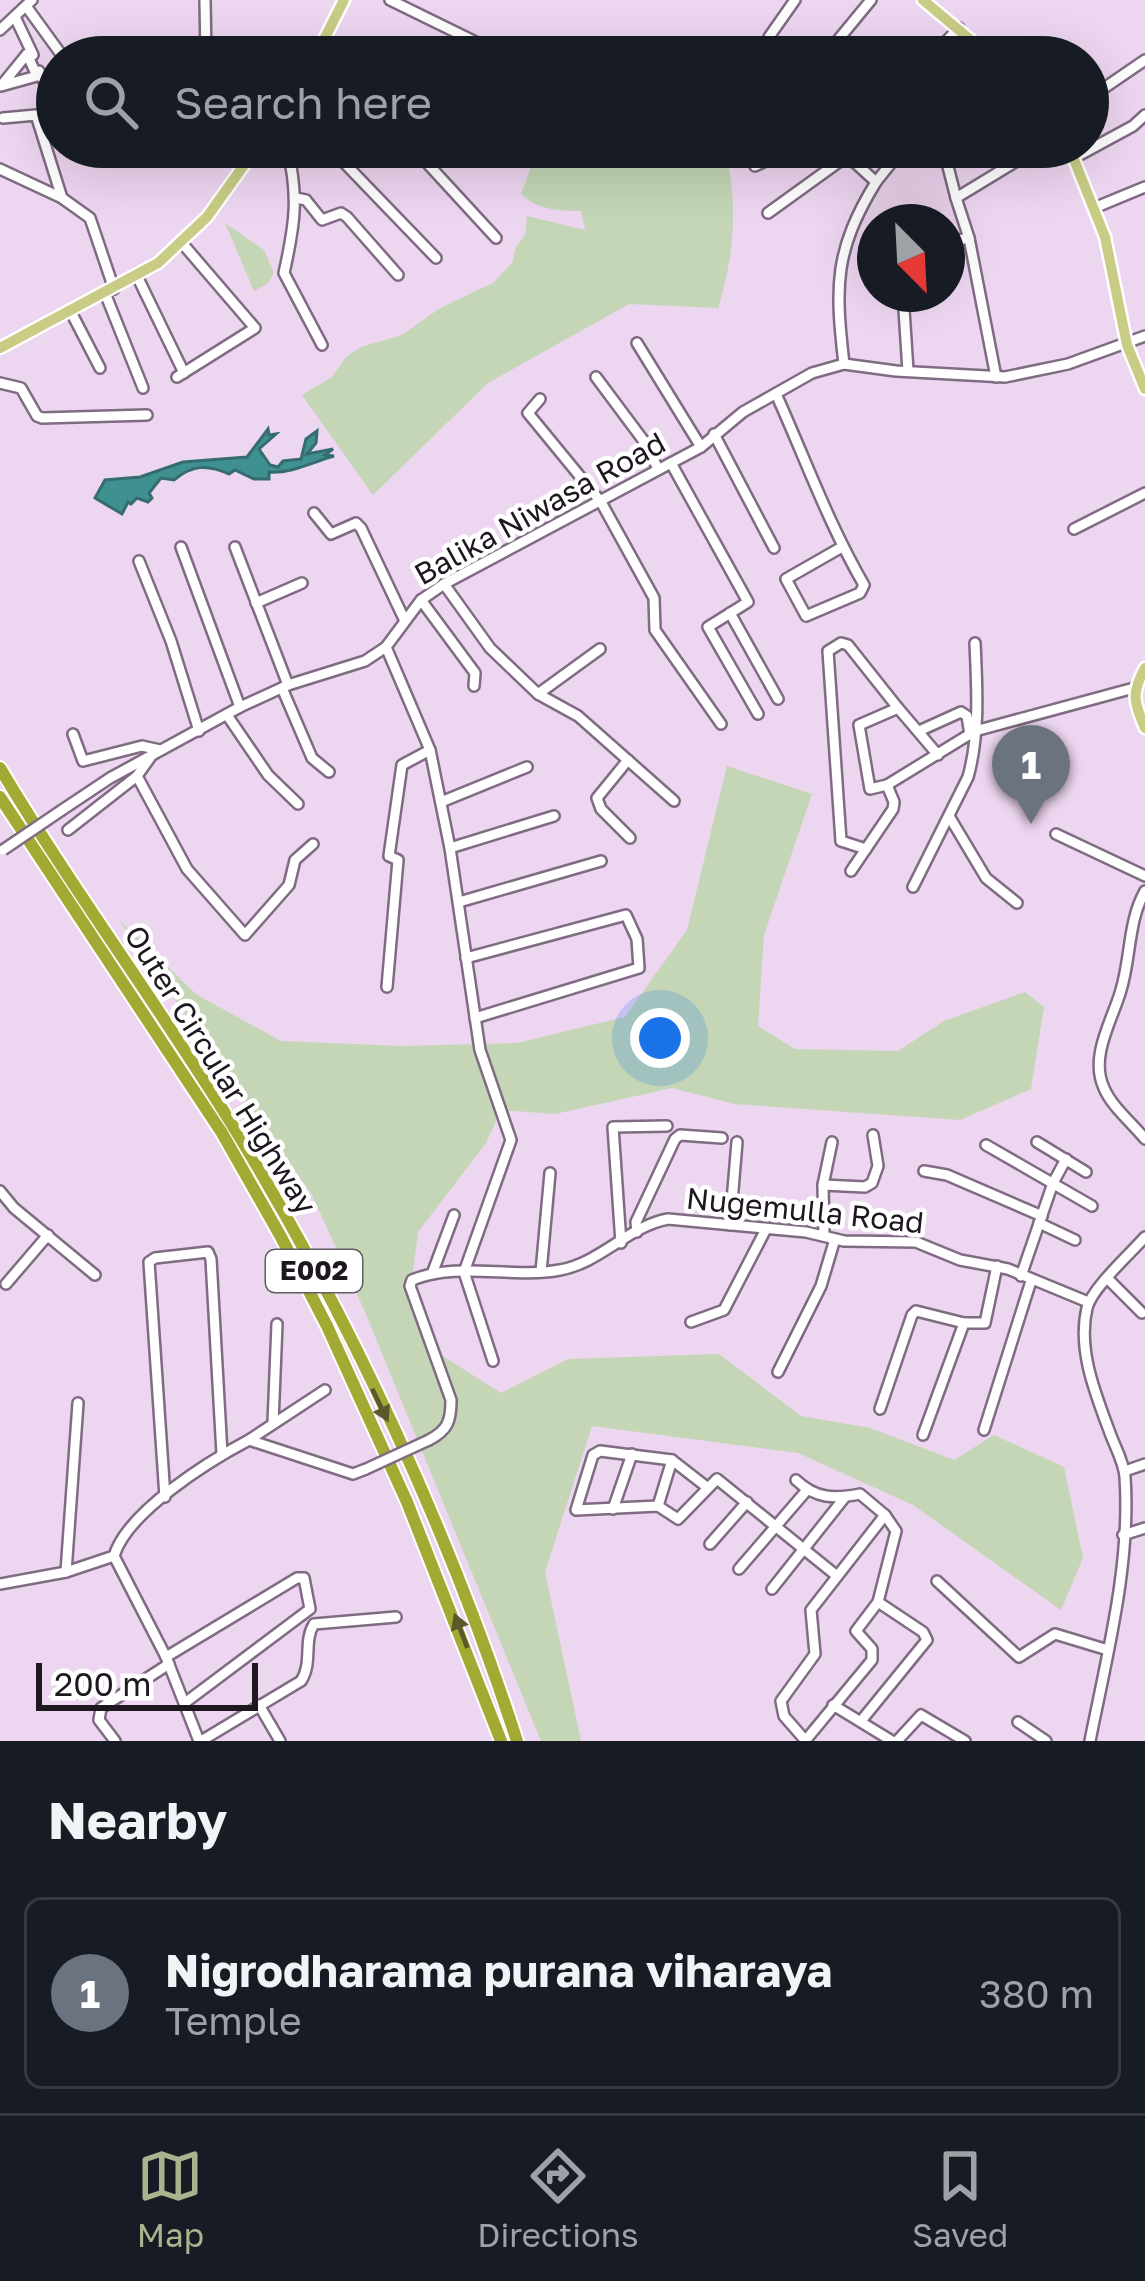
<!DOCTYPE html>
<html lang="en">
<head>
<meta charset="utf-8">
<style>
  body { margin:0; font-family:"Golos Text",sans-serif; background:#242831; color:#f1f3f6 }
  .compass { position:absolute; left:857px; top:204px; width:108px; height:108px; border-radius:50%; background:#171b24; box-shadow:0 12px 48px #0002; rotate:156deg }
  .scale { position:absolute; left:36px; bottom:30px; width:222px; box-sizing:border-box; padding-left:12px; border:6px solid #1f1720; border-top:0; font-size:33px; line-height:42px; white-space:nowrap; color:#1f1720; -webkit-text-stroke:9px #fff; paint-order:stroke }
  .you { position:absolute; left:660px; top:1038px; width:42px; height:42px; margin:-30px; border:9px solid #fff; border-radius:50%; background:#1a73e8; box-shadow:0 0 0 18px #1a73e833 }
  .badge { display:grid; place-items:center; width:78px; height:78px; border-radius:50%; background:#aab38d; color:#fff; font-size:39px; font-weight:700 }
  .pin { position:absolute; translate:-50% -99px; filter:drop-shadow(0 3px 6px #0008) }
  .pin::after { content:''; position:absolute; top:63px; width:42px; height:36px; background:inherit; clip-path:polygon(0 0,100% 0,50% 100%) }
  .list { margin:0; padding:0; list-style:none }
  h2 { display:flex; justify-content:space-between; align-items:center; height:156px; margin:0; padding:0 48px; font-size:51px }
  h2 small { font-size:39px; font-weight:400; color:#9ea1a6 }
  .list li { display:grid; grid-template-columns:78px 1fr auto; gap:36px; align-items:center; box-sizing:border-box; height:192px; margin:0 24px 24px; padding:0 24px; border:3px solid #363941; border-radius:18px }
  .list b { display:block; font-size:45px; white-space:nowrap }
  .list p { margin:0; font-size:39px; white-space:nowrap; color:#9ea1a6 }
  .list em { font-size:39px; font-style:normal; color:#9ea1a6 }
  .icon { flex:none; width:66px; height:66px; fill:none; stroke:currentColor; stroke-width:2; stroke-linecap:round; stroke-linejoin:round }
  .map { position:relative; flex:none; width:1145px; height:1741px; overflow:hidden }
  .search { position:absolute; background:#171b24; box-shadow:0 12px 48px #0002; left:36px; right:36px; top:36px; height:132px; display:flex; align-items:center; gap:30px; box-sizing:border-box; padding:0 42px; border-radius:66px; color:#9ea1a6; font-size:45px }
  .sheet { height:372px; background:#171b24 }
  nav { display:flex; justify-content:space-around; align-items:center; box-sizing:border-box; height:168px; border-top:3px solid #363941; background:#171b24; font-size:33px; color:#9ea1a6 }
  nav a { display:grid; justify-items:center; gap:6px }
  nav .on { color:#aab38d }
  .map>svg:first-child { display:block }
  .green { fill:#c4d6b5 }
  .water { fill:#3f9191; stroke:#356c6f; stroke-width:3 }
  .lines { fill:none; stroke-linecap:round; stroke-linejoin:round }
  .minor-casing { stroke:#7f6b82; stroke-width:14 }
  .major-casing { stroke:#fff; stroke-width:15 }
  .highway-casing { stroke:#fff; stroke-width:16 }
  .minor { stroke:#fff; stroke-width:9 }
  .major { stroke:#c8cc85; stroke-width:10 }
  .highway { stroke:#a3aa34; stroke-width:12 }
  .minor-bridge-casing { stroke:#7f6b82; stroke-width:14; stroke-linecap:butt }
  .minor-bridge { stroke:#fff; stroke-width:9 }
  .oneway { fill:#5a5929 }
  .labels { text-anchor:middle; stroke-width:9; stroke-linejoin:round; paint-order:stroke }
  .shield { fill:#fff; stroke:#625d63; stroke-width:3 }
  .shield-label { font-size:27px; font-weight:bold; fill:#1f1720 }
  .street-label { font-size:30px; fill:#1f1720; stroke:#fff }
</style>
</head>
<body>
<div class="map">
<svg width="1145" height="1741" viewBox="0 0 1145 1741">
  <rect width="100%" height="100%" fill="#edd6f0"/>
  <g class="green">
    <path d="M538 147H725C738 203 735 253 718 308L629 304 488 383 373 495 302 395 332 377 346 357 361 347 402 335 440 308 493 283 512 263 516 247 525 235 527 216 585 230 581 211C559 211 538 210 521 194Z"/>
    <path d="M225 223 264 250 274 273 267 284 254 291Z"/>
    <path d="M727 766 812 794 764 935 758 1026 795 1049 898 1051 944 1021 1025 992 1044 1007 1031 1089 960 1120 735 1104 672 1088 555 1114 501 1110 486 1143 418 1232 412 1280 430 1348 501 1393 568 1359 719 1354 801 1416 870 1428 954 1460 994 1435 1064 1467 1083 1558 1061 1610 913 1505 798 1453 592 1426 545 1572 581 1741H541L365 1312 312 1195 119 920 197 995 281 1041 403 1046 517 1043 625 1017 687 930Z"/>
  </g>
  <path class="water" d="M268 429 269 435 276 434 259 449 270 465 278 467 283 461 301 459 306 439 317 431 316 443 307 454 333 449 325 455 334 456C313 462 290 474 269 472V479H254L235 470 229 474C207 464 192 465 174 480L161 478 149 493 152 498 148 502 137 498 131 504 128 502 122 514 95 498 105 480 140 477 183 462 247 457Z"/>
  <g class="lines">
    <g class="minor-casing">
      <g id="minor">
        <path d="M205 0 206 57"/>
        <path d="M390 0 488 48"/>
        <path d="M26 6 63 57"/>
        <path d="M15 17 33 55"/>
        <path d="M0 30 32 0"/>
        <path d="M769 37 795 0"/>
        <path d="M27 54 37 76 1 86Z"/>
        <path d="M824 57 871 0"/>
        <path d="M931 57 959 28"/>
        <path d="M39 71 57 109"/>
        <path d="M1088 99 1145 60"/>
        <path d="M3 118 36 115 62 198"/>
        <path d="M227 147 247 160"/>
        <path d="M287 147C299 196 295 224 284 273L322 345"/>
        <path d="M329 147 436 258"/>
        <path d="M393 147 416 151 496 238"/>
        <path d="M838 147 876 182C834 251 835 286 844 364"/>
        <path d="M943 147 956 198"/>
        <path d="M1074 158 1133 126 1145 115"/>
        <path d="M755 166 795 147"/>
        <path d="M0 169 62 198 90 218 114 289"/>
        <path d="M876 182 904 147"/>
        <path d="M296 198 306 200 322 220 341 213 347 217 398 275"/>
        <path d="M1094 208 1145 187"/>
        <path d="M768 213 847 156"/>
        <path d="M898 215 899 222"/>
        <path d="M947 242 969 238"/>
        <path d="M137 276 184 373"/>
        <path d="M105 293 143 388"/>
        <path d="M903 294 908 371"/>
        <path d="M71 312 100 368"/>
        <path d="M637 343 701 447"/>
        <path d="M177 377 255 328 182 243"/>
        <path d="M596 377 646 444 658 469"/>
        <path d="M996 377 969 238 956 198 1040 147"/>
        <path d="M0 383 21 388 37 416 42 418 147 415"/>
        <path d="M776 394C805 458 828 523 864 585L860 593 806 616 786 579 842 547"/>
        <path d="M540 399 528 413 601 502 654 598 655 630 721 724"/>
        <path d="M714 434 774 548"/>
        <path d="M671 463 748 602 708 627 758 714"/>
        <path d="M314 513 331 534 356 523 361 528 405 621"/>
        <path d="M1074 529 1145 493"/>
        <path d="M181 547 240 707"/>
        <path d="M235 547 288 685"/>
        <path d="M139 561 171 641 199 731"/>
        <path d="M444 584 490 648 538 694 600 649"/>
        <path d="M421 600 475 673 474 686"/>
        <path d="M256 603 302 583"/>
        <path d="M730 613 778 699"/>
        <path d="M386 647 430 750 450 848 480 1050 511 1140 464 1272 493 1361"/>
        <path d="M282 688 312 758 329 772"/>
        <path d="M538 694 578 716 674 801"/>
        <path d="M227 715 268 775 298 804"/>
        <path d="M919 731 961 712 967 716 970 735"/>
        <path d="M73 734 83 761 142 746 160 750"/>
        <path d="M938 755 898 708 859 725 870 789 887 785 975 731 1134 688"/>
        <path d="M628 760 597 798 601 809 630 838"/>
        <path d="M137 776 187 869 245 935 289 885 295 860 313 844"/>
        <path d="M441 802 527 767"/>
        <path d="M62 810 110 778 240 707 288 685 365 661 386 647 421 600 444 584 701 447 743 412 812 373 844 364 896 371 1005 377 1068 364 1145 336"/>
        <path d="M949 816 986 878 1017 903"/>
        <path d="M68 830 137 776 152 755"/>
        <path d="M1056 834 1145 876"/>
        <path d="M450 848 554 816"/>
        <path d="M866 849 841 841 828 651 841 643 848 645 898 708"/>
        <path d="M851 871 893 809 894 802 887 785"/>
        <path d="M913 887 968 777C980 734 977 687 975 643"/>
        <path d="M1145 891C1128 921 1131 957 1121 990 1113 1019 1089 1056 1104 1088 1111 1106 1133 1124 1145 1139"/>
        <path d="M459 902 601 861"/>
        <path d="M466 958 626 915 637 939 639 968 475 1018"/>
        <path d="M387 987 398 860 389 856 402 765 430 750"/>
        <path d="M1037 1142 1086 1172"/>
        <path d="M986 1145 1092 1206"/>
        <path d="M924 1171 947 1175 1042 1216"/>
        <path d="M823 1185 865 1187 872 1183 878 1166 873 1135"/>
        <path d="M0 1191 14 1208 95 1275"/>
        <path d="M1039 1223 1075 1240"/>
        <path d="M730 1225 737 1142"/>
        <path d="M637 1232 636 1222 675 1139 680 1135 722 1138"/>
        <path d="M824 1236 823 1185 832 1142"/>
        <path d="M621 1243 613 1127 667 1126"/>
        <path d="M541 1272 550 1173"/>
        <path d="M432 1274 454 1215"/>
        <path d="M1021 1276 1053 1183 1066 1159"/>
        <path d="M1108 1279 1142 1313"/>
        <path d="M6 1284 48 1235"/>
        <path d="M691 1322 724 1310 766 1229"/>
        <path d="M778 1372 821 1286 835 1239"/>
        <path d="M880 1409 912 1315 916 1311 964 1323H985L997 1266"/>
        <path d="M273 1423 277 1324"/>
        <path d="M984 1430 1031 1281"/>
        <path d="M923 1435 964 1323"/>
        <path d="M249 1440 325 1390"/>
        <path d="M429 1440C448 1430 451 1421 451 1400L410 1286 412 1280C459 1261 511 1279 560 1270 600 1263 629 1226 668 1219L806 1232 844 1241 916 1242 960 1260 1008 1269 1088 1302"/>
        <path d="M1125 1471 1145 1464"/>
        <path d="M796 1480C816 1499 834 1499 860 1494L885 1515 896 1531 878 1602 856 1631 872 1649V1660L805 1741"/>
        <path d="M708 1488 672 1460 600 1451 593 1455 576 1510 658 1506 678 1519 717 1479 837 1576"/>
        <path d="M165 1497 149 1262 155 1258 208 1252 211 1259 222 1454"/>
        <path d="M658 1506 672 1460"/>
        <path d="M613 1509 632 1454"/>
        <path d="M1123 1535 1145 1528"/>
        <path d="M710 1544 747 1502"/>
        <path d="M114 1556C127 1512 209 1461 249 1440L353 1474 366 1469"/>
        <path d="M114 1556 166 1657 199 1741"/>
        <path d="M739 1569 807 1490"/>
        <path d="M66 1572 78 1403"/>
        <path d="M937 1581 1019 1657 1055 1634 1108 1650"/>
        <path d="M0 1584 66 1572 114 1556"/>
        <path d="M772 1589 845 1497"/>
        <path d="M166 1657 297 1578H304L310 1609 186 1702"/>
        <path d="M259 1705 280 1741"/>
        <path d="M833 1705 892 1741"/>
        <path d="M861 1721 927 1640 923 1632 878 1602"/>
        <path d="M1018 1722 1046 1741"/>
        <path d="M805 1740 784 1716 781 1701 815 1654 811 1610 885 1515"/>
        <path d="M115 1741 99 1720 101 1708 169 1664"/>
        <path d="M201 1741 301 1681C313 1663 303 1641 314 1624L396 1617"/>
        <path d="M897 1741 921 1715 965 1741"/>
        <path d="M1090 1741C1107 1655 1131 1564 1125 1477 1124 1462 1115 1447 1110 1433 1096 1395 1077 1350 1087 1308 1092 1288 1130 1254 1145 1237"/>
      </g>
    </g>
    <g class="major-casing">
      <g id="major">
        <path d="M923 0 991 57"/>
        <path d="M315 57 344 0"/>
        <path d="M1069 147 1105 237 1127 345 1145 389"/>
        <path d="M0 348 158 263 207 217 257 147"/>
        <path d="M1145 668C1131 693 1134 703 1145 728"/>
      </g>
    </g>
    <g class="highway-casing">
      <g id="highway">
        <path d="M0 768C75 894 163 1011 239 1136 352 1322 450 1534 517 1741"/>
        <path d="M0 797 222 1133 281 1237 327 1326 407 1502 501 1741"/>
      </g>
    </g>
    <use href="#minor" class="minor"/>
    <use href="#major" class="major"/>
    <use href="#highway" class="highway"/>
    <g class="minor-bridge-casing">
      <g id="minor-bridge">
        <path d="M3 850 62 810"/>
        <path d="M366 1469 429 1440"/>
      </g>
    </g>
    <use href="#minor-bridge" class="minor-bridge"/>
  </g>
  <defs><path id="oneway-solid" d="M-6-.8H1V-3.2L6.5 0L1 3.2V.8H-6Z" transform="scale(3)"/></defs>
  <g class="oneway">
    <use href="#oneway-solid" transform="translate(380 1405) rotate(64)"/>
    <use href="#oneway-solid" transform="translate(461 1631) rotate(-111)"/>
  </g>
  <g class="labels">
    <rect class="shield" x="266" y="1250" width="96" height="42" rx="9"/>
    <g class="shield-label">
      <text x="314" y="1280">E002</text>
    </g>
    <g class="street-label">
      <text transform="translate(540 509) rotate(-29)" y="10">Balika Niwasa Road</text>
      <text transform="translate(220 1070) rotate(58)" y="10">Outer Circular Highway</text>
      <text transform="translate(805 1211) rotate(6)" y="10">Nugemulla Road</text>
    </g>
  </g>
</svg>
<svg class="compass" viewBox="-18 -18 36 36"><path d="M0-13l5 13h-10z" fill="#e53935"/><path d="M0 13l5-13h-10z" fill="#9ea1a6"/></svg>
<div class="scale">200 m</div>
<div class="you"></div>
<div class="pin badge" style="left:1031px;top:824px;background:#6b7280">1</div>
<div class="search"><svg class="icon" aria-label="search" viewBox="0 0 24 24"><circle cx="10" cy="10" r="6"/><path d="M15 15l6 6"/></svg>Search here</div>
</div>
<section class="sheet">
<h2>Nearby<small></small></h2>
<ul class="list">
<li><span class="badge" style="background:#6b7280">1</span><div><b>Nigrodharama purana viharaya</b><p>Temple</p></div><em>380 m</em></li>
</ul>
</section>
<nav>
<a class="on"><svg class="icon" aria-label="map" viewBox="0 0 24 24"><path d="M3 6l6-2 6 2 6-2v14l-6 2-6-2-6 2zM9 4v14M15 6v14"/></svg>Map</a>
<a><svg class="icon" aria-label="directions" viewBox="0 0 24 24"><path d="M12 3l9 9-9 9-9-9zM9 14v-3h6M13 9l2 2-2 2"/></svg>Directions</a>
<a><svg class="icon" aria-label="saved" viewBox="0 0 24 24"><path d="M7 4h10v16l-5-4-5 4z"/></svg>Saved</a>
</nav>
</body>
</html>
